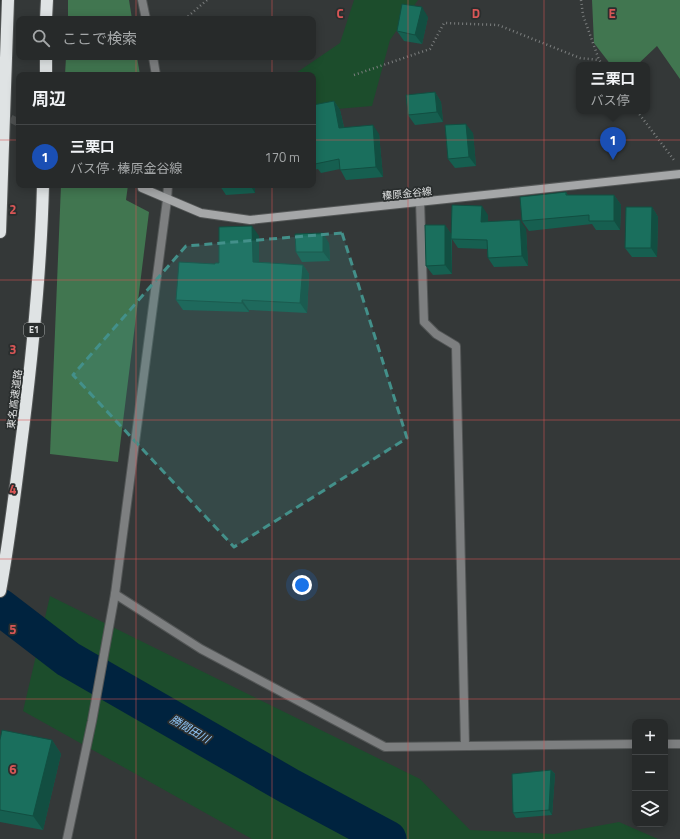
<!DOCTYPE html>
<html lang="ja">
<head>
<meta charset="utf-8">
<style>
  body { margin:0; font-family:"Titillium Web","Noto Sans JP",sans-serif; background:#333636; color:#f1f3f6 }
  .controls { position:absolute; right:12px; bottom:12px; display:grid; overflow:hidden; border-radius:8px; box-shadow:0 2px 10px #0003 }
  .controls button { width:36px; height:36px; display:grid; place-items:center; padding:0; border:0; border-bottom:1px solid #434647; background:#272a2a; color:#f1f3f6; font:20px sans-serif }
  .you { position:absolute; left:302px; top:585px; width:14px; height:14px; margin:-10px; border:3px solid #fff; border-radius:50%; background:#1a73e8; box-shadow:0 0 0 6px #1a73e833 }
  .badge { display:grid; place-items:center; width:26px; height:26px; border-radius:50%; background:#8c9099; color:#fff; font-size:13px; font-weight:700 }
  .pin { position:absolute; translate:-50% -33px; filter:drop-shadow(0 1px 2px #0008) }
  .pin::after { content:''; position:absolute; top:21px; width:14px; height:12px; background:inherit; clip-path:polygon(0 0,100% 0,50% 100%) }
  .popup { position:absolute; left:576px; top:62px; width:74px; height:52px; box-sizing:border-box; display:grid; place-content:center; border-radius:8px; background:#272a2a; filter:drop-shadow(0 1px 3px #0005); font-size:13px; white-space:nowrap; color:#a4a7a8 }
  .popup b { font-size:15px; color:#f1f3f6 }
  .popup::after { content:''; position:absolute; left:50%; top:100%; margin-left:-8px; border:8px solid transparent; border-top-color:#272a2a }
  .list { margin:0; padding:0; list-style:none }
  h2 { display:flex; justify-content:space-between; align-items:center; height:52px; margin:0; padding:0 16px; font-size:17px }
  h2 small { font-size:13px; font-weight:400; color:#a4a7a8 }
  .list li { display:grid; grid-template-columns:26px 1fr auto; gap:12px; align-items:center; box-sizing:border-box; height:64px; padding:0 16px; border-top:1px solid #434647 }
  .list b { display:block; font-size:15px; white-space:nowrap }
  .list p { margin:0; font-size:13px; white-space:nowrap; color:#a4a7a8 }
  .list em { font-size:13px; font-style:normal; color:#a4a7a8 }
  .icon { flex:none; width:22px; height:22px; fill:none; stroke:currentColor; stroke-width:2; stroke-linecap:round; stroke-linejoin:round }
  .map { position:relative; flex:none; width:680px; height:839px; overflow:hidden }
  .search { position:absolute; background:#272a2a; box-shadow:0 2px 10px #0003; left:16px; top:16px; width:300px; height:44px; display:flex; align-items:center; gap:10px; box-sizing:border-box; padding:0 14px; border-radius:8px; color:#a4a7a8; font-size:15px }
  .panel { position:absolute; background:#272a2a; box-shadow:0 2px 10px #0003; left:16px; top:72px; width:300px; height:116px; border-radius:8px }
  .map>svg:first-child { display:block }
  .green { fill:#1c4d2c }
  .forest { fill:#417650 }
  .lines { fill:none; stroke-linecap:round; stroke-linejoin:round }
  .river { stroke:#00233f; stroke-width:37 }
  .secondary-tunnel { stroke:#4e5151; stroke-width:8; stroke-dasharray:8 4; stroke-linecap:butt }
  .street-casing { stroke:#535656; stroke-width:10 }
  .secondary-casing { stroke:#535656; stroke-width:10 }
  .highway-casing { stroke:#535656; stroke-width:14 }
  .path { stroke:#7c7f7f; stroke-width:2.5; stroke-dasharray:1 3; stroke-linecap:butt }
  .street { stroke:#7d7f80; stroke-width:8 }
  .secondary { stroke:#a5a7a8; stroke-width:8 }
  .highway { stroke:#dfe3e4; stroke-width:12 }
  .wall { fill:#165f50 }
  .shaded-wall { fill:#124e41 }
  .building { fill:#1a6f5d; stroke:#124e41 }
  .marked { fill:#43908a; fill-opacity:0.2; stroke:#43908a; stroke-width:3; stroke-dasharray:8 5; stroke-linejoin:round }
  .grid { fill:none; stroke:#d85656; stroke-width:1; stroke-opacity:0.55 }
  .labels { text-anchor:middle; stroke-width:3.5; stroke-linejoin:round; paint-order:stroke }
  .shield { fill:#2a2e2e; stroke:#a8abab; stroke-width:1 }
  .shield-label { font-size:9px; font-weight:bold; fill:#dee0e0 }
  .street-label { font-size:10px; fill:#dee0e0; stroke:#2a2e2e }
  .water-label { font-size:11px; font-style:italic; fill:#8fc5f7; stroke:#2a2e2e }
  .grid-label { font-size:13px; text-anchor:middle; font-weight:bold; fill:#d85656; stroke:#2a2e2e; stroke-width:3.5; stroke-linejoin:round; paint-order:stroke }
</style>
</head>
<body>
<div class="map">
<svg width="680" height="839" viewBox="0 0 680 839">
  <rect width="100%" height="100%" fill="#343838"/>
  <g class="green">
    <path d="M354 0H418L390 40 372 106 313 111V75H293L340 43Z"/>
    <path d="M50 596 420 779 470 830 554 834 619 822 658 839H252L23 711Z"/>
  </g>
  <g class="forest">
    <path d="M68 0H129L132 19H68Z"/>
    <path d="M592 0H680V79L657 46 637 65H611L594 43Z"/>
    <path d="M66 57H137L140 75H65Z"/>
    <path d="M61 185H128L126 200 149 212 118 462 50 454Z"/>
  </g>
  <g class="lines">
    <path class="river" d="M0 607 68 659 289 786 388 839"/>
    <path class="secondary-tunnel" d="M0 113 19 123"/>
    <g class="street-casing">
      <g id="street">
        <path d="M142 0 146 19"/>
        <path d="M153 57 156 75"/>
        <path d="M420 201 424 322 436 334 456 346 465 746"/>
        <path d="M115 594 201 649 385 747 635 744"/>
        <path d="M665 744H680"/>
        <path d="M67 839 92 721 115 594 167 200 168 185"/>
      </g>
    </g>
    <g class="secondary-casing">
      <path id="secondary" d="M142 188 201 213 250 220 680 174"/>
    </g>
    <g class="highway-casing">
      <g id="highway">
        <path d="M46 19 47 0"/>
        <path d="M46 75V57"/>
        <path d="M0 232 8 0"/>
        <path d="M0 591C10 538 16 483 23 429 33 348 41 267 43 185"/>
      </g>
    </g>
    <g class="path">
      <path d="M581 0 583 15 599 60 603 65"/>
      <path d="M185 19 207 0"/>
      <path d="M354 75 430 49 444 23 498 25 580 58 599 60"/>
      <path d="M637 111 674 160"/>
    </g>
    <use href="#street" class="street"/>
    <use href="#secondary" class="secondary"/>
    <use href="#highway" class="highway"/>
  </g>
  <g class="wall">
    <path d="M428 17 422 44 404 41 397 31Z"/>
    <path d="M435 92 441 102 443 122 415 125 408 115Z"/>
    <path d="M334 101 340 110 344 127 379 134 383 177 346 180 340 169 321 173 318 169 313 170V105Z"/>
    <path d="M473 133 476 166 455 168 448 159Z"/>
    <path d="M220 185H255V193L226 195 220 186Z"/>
    <path d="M566 192 568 195H614L621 205 620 230H596L592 224 529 231 522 221Z"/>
    <path d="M652 207 658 217 657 257H632L625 248Z"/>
    <path d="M488 215V222L526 229 528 266 494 267 488 258 487 249 458 248 452 239V274L433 275 426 266 445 225 451 234Z"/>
    <path d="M259 236V262L303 265 309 274 307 313 249 310V312L183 310 176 300 215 264 219 263Z"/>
    <path d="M329 243 330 261 302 262 296 252Z"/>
    <path d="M0 740H52L61 754 43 830 0 822Z"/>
    <path d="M551 770 555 774 552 815 516 818 513 813Z"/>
  </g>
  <g class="shaded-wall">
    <path d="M422 7 428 17 422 44 415 35Z"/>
    <path d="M435 92 441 102 443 122 437 112Z"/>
    <path d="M334 101 340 110 346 137 339 128Z"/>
    <path d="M466 124 473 133 476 166 469 157Z"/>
    <path d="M373 125 379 134 383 177 376 167Z"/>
    <path d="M250 185H255V193Z"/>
    <path d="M614 195 621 205 620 230 614 221Z"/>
    <path d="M482 206 488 215V232L481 222Z"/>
    <path d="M652 207 658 217 657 257 651 248Z"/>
    <path d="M520 220 526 229 528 266 522 256Z"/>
    <path d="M445 225 451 234 452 274 445 265Z"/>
    <path d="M252 226 259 236V271L253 262Z"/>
    <path d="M323 233 329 243 330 261 323 252Z"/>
    <path d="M303 265 309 274 307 313 300 303Z"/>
    <path d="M242 300 249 310V312L242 303Z"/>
    <path d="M52 740 61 754 43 830 33 816Z"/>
    <path d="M551 770 555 774 552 815 549 810Z"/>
  </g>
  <g class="building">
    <path d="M402 4 422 7 415 35 397 31Z"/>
    <path d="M435 92 437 112 408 115 406 95Z"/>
    <path d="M334 101 339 128 373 125 376 167 340 170 339 159 315 164 314 159H313V105Z"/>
    <path d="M466 124 469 157 448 159 445 125Z"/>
    <path d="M220 185H236L220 186Z"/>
    <path d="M566 192V195H614V221H589V215L522 221 520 197Z"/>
    <path d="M452 205 482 206 481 222 520 220 522 256 488 258 487 240 451 239Z"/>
    <path d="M626 207H652L651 248H625Z"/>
    <path d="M425 225H445V265L426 266Z"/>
    <path d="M252 226 253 262 303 265 300 303 242 300V303L176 300 179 262 215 264V263H219V227Z"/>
    <path d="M323 233V252H296L295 234Z"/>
    <path d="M2 730 52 740 33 816 0 810V740Z"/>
    <path d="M551 770 549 810 513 813 512 774Z"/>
  </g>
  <path class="marked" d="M342 233 407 438 234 547 73 375 186 246Z"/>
  <path class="grid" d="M136 0V19M272 0V19M408 0V839M544 0V839M136 57V75M272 57V75M0 140H19M313 140H680M136 185V839M272 185V839M0 280H680M0 420H680M0 559H680M0 699H680"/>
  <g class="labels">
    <rect class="shield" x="24" y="323" width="20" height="14" rx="3"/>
    <g class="shield-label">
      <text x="34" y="333">E1</text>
    </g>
    <g class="street-label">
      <text transform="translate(407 193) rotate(-6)" y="4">榛原金谷線</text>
      <text transform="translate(14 399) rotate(-83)" y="4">東名高速道路</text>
    </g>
    <g class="water-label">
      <text transform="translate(190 729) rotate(30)" y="4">勝間田川</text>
    </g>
  </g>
  <g class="grid-label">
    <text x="340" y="18">C</text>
    <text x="476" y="18">D</text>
    <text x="612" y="18">E</text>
    <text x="13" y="214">2</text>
    <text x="13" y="354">3</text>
    <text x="13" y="494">4</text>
    <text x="13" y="634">5</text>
    <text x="13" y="774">6</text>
  </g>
</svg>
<div class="controls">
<button>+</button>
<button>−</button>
<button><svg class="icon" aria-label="layers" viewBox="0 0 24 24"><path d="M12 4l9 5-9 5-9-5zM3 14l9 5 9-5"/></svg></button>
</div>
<div class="you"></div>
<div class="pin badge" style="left:613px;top:160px;background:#1a4fb4">1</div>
<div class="popup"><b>三栗口</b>バス停</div>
<div class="search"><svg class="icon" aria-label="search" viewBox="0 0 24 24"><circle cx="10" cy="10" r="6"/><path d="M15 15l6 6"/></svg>ここで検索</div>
<section class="panel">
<h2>周辺<small></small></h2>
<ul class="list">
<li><span class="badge" style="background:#1a4fb4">1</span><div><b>三栗口</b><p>バス停 · 榛原金谷線</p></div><em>170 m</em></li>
</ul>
</section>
</div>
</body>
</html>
